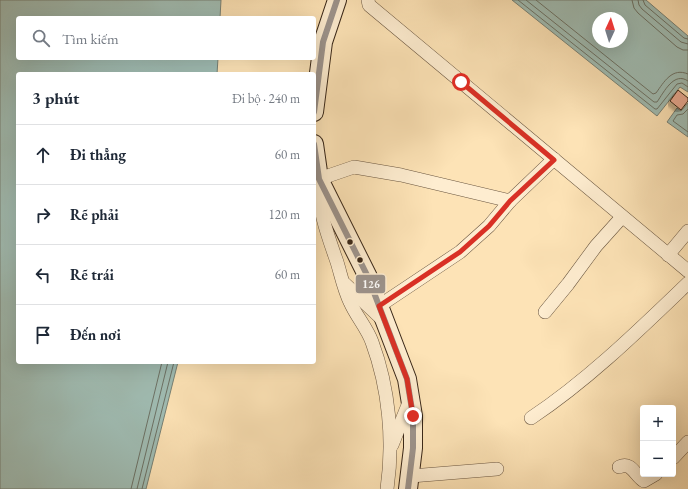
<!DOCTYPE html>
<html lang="vi">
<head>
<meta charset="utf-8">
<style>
  body { margin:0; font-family:"EB Garamond",serif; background:#f6f6f7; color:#1f2937 }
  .controls { position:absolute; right:12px; bottom:12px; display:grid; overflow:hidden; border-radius:4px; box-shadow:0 4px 16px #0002 }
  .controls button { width:36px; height:36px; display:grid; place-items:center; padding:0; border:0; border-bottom:1px solid #e0e1e3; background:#fff; color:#1f2937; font:20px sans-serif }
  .compass { position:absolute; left:592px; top:12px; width:36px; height:36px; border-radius:50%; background:#fff; box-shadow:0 4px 16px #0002; rotate:4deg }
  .stop { position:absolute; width:12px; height:12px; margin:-9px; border:3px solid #d93025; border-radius:50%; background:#fff }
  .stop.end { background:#d93025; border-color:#fff; box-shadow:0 1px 4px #0008 }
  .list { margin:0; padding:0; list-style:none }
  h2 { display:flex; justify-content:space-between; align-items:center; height:52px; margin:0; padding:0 16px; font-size:17px }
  h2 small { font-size:13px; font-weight:400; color:#747a83 }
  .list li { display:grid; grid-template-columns:26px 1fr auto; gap:12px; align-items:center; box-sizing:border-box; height:60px; padding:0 16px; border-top:1px solid #e0e1e3 }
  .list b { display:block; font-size:15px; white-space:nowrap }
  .list em { font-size:13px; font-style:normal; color:#747a83 }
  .icon { flex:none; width:22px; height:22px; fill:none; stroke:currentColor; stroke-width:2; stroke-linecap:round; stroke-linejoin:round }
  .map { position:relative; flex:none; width:688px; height:489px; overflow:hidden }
  .search { position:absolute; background:#fff; box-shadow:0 4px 16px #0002; left:16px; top:16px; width:300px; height:44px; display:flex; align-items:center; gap:10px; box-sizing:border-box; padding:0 14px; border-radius:4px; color:#747a83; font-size:15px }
  .panel { position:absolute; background:#fff; box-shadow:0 4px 16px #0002; left:16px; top:72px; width:300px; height:292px; border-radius:4px }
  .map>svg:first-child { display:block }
  .water { fill:#a0bdb4; stroke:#778176; fill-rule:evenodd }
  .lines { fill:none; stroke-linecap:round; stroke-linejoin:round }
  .shore { stroke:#6c7266; stroke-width:1 }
  .building { fill:#e8a991; stroke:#392718; filter:url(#shadow) }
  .minor-casing { stroke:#6a5640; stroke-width:14 }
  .secondary-casing { stroke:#392718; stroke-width:20 }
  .minor { stroke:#feedd0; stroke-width:13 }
  .secondary { stroke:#feedd0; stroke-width:18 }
  .bus-1-casing { stroke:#feedd0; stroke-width:9 }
  .bus-1 { stroke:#9c938c; stroke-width:6 }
  .route { stroke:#d93025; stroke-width:5 }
  .bus-dot { fill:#392718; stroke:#feedd0; stroke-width:1.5 }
  .line-badge { stroke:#feedd0; stroke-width:1.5 }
  .badge-label { font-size:11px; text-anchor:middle; font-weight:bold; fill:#fff }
</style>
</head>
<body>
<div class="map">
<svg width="688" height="489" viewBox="0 0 688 489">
  <defs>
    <filter id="shadow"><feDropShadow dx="-3.5" dy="3.5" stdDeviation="1" flood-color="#0004"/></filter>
  </defs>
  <rect width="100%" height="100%" fill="#fde3b6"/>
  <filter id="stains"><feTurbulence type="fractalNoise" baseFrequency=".005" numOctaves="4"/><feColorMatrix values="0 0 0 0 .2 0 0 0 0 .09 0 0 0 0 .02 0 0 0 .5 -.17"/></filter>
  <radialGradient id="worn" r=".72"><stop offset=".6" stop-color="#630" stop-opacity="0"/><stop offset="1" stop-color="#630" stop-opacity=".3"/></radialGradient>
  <g class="water">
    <path d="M0 0H221L220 18H18V58H218L217 74H18V362H178L146 489H0Z"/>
    <path d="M512 0H646L688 36V92L680 87 657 116ZM598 18H622V42H598Z"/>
    <path d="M688 103V137L667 122 677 108 681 111Z"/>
  </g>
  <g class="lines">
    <g class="shore">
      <path d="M518 0 655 109H657L677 84 682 83 688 87"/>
      <path d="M526 0 654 102H657C664 92 674 71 688 81"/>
      <path d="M536 0 653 94 656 93C664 82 672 67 688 74"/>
      <path d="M632 0 634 8 638 13 677 47 683 50H688"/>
      <path d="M638 0 639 5 642 9 681 42 688 44"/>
      <path d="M643 0 645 5 684 38 688 39"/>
      <path d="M688 109 683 114 677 115 673 121 688 132"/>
      <path d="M131 489 162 362"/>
      <path d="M137 489 168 362"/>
      <path d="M142 489 174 362"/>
    </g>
  </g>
  <path class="building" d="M678 90 688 98V101L681 110 670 101Z"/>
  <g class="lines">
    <g class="minor-casing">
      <g id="minor">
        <path d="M368 0 369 5 688 271"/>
        <path d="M668 255 688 231"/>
        <path d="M345 284 383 320"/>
        <path d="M379 306 460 252 489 226 510 201"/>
        <path d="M545 312 568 284 596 246 622 217"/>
        <path d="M531 418C588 380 638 331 688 283"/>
        <path d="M392 445 410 400"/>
        <path d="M673 458 688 442"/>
        <path d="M619 467C632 461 635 476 644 481L656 474"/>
        <path d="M411 476 497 469"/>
        <path d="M387 489C394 441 389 388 372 342 367 328 356 316 350 302 344 290 341 275 337 262 328 236 317 208 319 179L354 167 401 175 510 201 554 159"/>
      </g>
    </g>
    <g class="secondary-casing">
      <g id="secondary">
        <path d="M314 112 323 42 337 0"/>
        <path d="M314 144 319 179 368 277 407 379 413 416V448L408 489"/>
      </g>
    </g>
    <use href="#minor" class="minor"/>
    <use href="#secondary" class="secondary"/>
    <g class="bus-1-casing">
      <g id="bus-1">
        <path d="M314 112 323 42 337 0"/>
        <path d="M314 144 319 179 368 277 407 379 413 416V448L408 489"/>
      </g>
    </g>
    <use href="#bus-1" class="bus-1"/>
  </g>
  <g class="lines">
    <path class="route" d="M413 416 407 379 379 306 460 252 489 226 510 201 554 160 461 82"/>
  </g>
  <g class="bus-dot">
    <circle cx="350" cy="242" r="3.5"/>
    <circle cx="360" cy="260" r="3.5"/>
  </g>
  <rect class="line-badge" x="355" y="274" width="31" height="20" rx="4" fill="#9c938c"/>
  <g class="badge-label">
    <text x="371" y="288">126</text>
  </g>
  <rect width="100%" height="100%" filter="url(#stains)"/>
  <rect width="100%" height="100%" fill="url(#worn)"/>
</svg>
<div class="controls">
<button>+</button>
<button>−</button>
</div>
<svg class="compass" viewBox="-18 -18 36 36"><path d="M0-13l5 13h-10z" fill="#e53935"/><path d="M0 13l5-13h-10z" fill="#747a83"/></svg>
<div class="stop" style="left:461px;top:82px"></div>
<div class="stop end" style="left:413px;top:416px"></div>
<div class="search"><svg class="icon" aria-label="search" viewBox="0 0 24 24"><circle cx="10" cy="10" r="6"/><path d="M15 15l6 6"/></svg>Tìm kiếm</div>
<section class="panel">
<h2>3 phút<small>Đi bộ · 240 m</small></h2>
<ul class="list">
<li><svg class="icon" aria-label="ahead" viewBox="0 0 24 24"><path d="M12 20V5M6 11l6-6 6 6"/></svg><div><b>Đi thẳng</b></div><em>60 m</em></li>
<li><svg class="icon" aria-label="right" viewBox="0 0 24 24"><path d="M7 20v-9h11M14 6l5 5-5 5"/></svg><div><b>Rẽ phải</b></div><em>120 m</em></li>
<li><svg class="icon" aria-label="left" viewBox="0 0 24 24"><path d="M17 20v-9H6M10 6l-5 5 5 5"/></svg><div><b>Rẽ trái</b></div><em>60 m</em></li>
<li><svg class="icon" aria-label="arrive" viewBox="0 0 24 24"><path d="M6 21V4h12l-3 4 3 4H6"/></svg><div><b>Đến nơi</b></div></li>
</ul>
</section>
</div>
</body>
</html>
